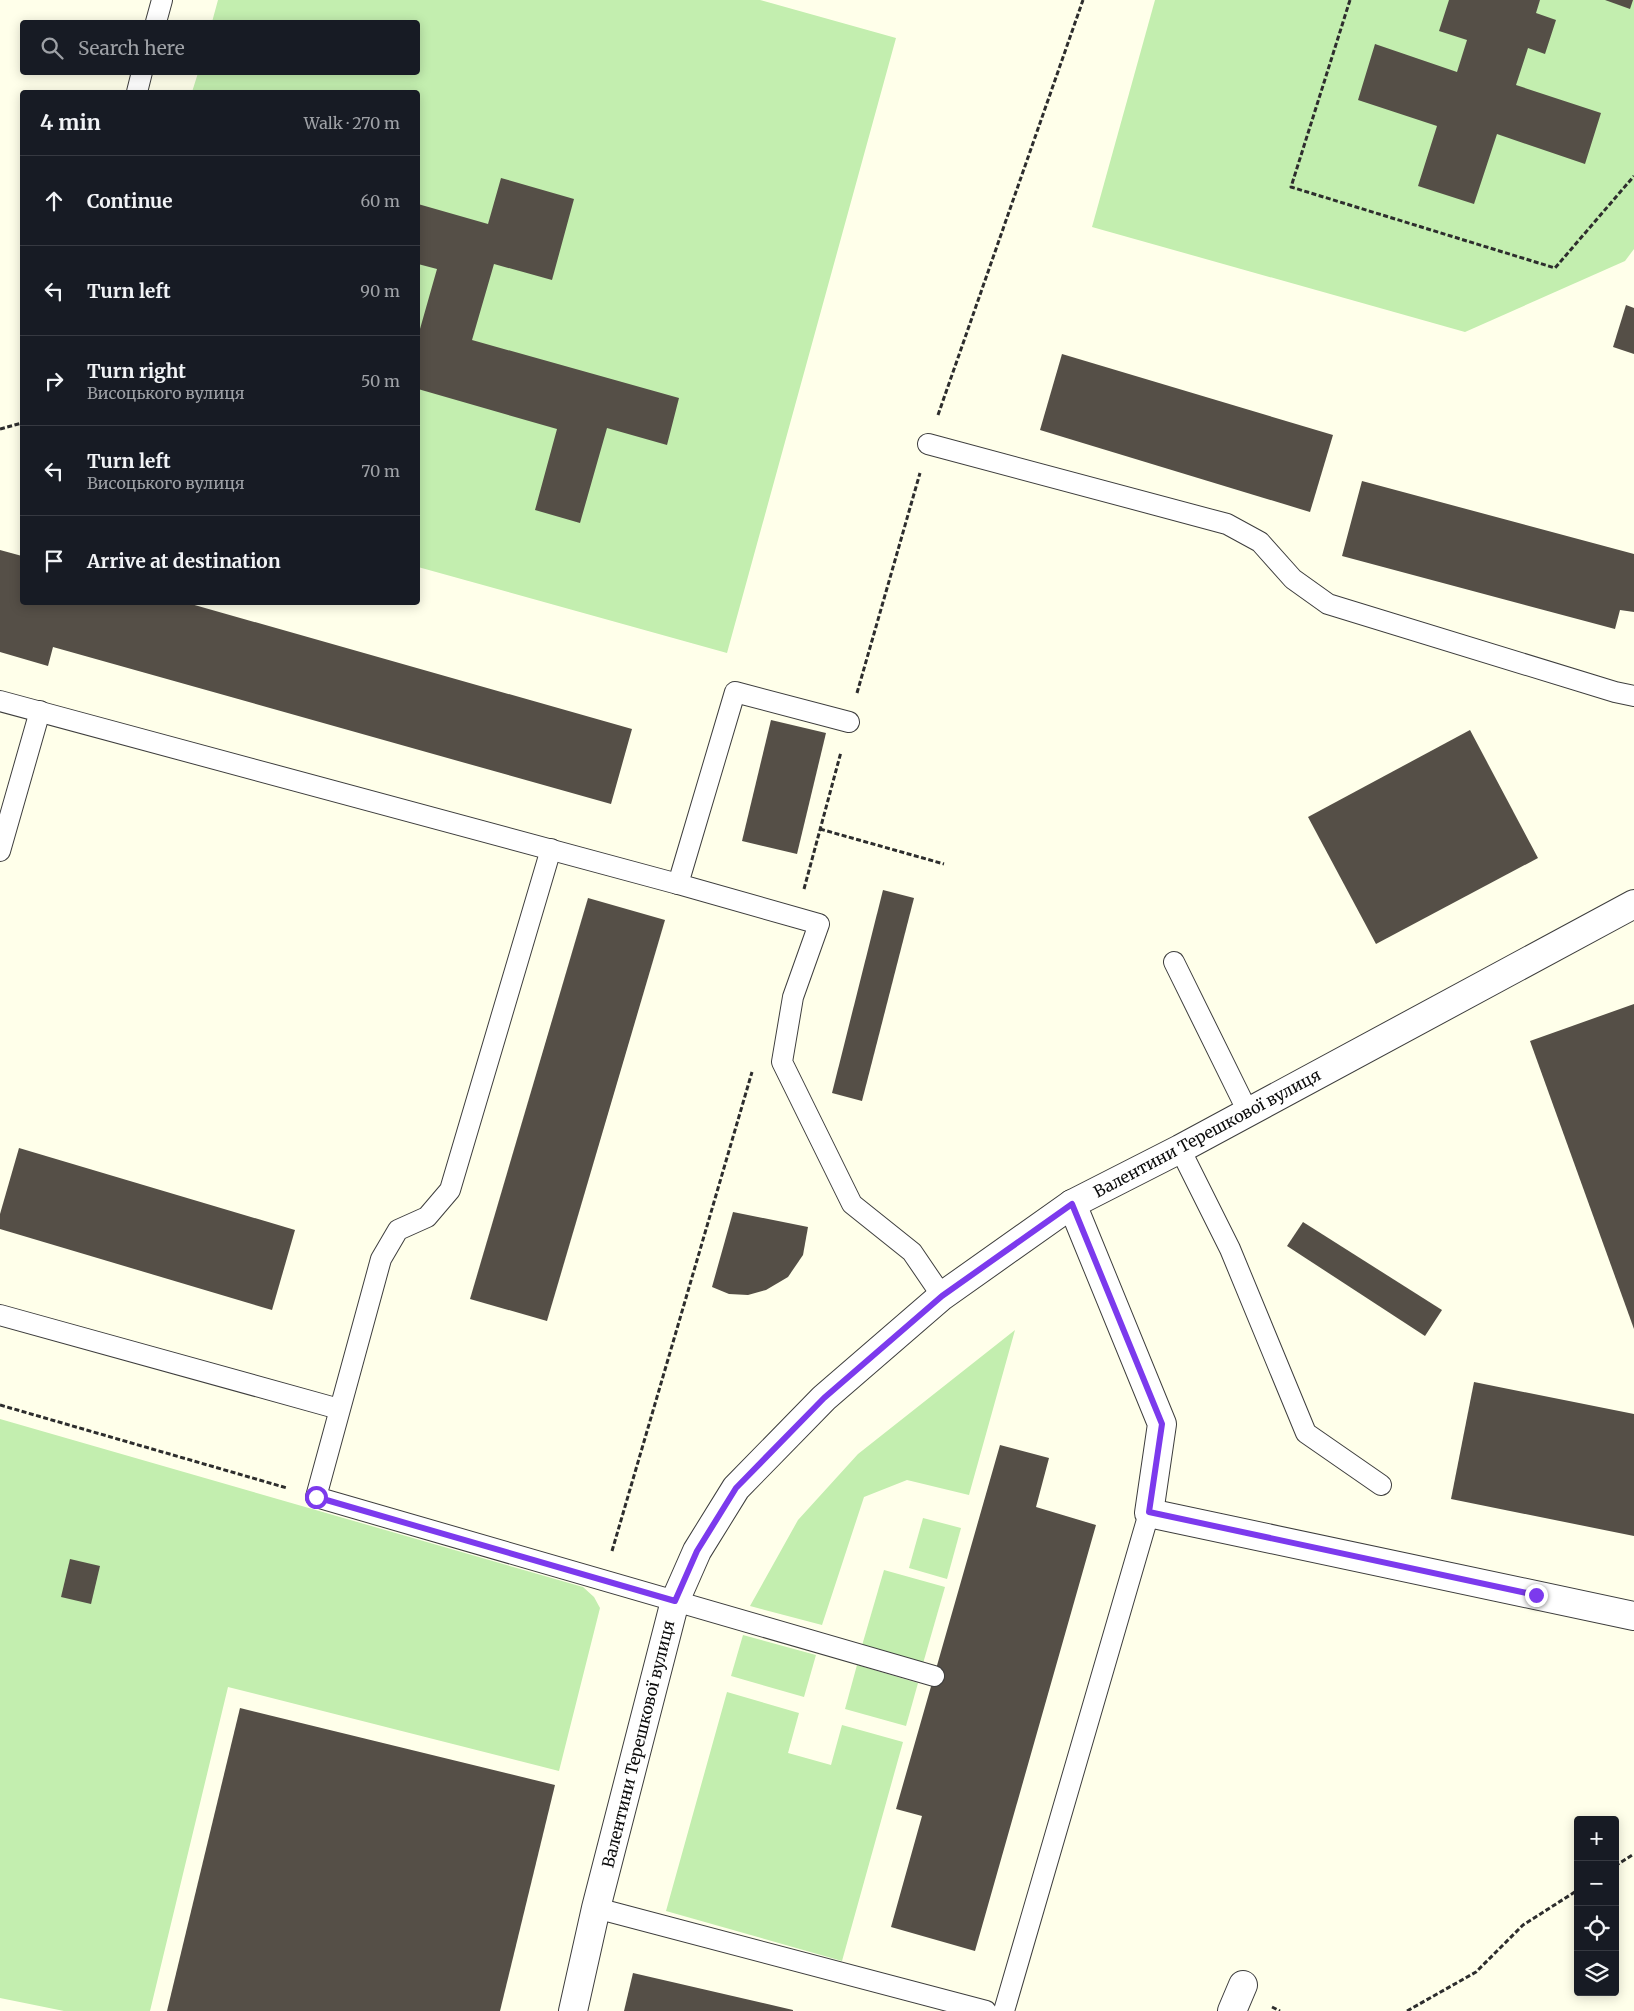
<!DOCTYPE html>
<html lang="en">
<head>
<meta charset="utf-8">
<style>
  body { margin:0; font-family:Merriweather,serif; background:#242831; color:#f1f3f6 }
  .controls { position:absolute; right:15px; bottom:15px; display:grid; overflow:hidden; border-radius:5px; box-shadow:0 2px 12px #0003 }
  .controls button { width:45px; height:45px; display:grid; place-items:center; padding:0; border:0; border-bottom:1px solid #363941; background:#171b24; color:#f1f3f6; font:25px sans-serif }
  .stop { position:absolute; width:15px; height:15px; margin:-11px; border:4px solid #7c3aed; border-radius:50%; background:#fff }
  .stop.end { background:#7c3aed; border-color:#fff; box-shadow:0 1px 5px #0008 }
  .list { margin:0; padding:0; list-style:none }
  h2 { display:flex; justify-content:space-between; align-items:center; height:65px; margin:0; padding:0 20px; font-size:21px }
  h2 small { font-size:16px; font-weight:400; color:#9ea1a6 }
  .list li { display:grid; grid-template-columns:32px 1fr auto; gap:15px; align-items:center; box-sizing:border-box; height:90px; padding:0 20px; border-top:1px solid #363941 }
  .list b { display:block; font-size:19px; white-space:nowrap }
  .list p { margin:0; font-size:16px; white-space:nowrap; color:#9ea1a6 }
  .list em { font-size:16px; font-style:normal; color:#9ea1a6 }
  .icon { flex:none; width:28px; height:28px; fill:none; stroke:currentColor; stroke-width:2; stroke-linecap:round; stroke-linejoin:round }
  .map { position:relative; flex:none; width:1634px; height:2011px; overflow:hidden }
  .search { position:absolute; background:#171b24; box-shadow:0 2px 12px #0003; left:20px; top:20px; width:400px; height:55px; display:flex; align-items:center; gap:12px; box-sizing:border-box; padding:0 18px; border-radius:5px; color:#9ea1a6; font-size:19px }
  .panel { position:absolute; background:#171b24; box-shadow:0 2px 12px #0003; left:20px; top:90px; width:400px; height:515px; border-radius:5px }
  .map>svg:first-child { display:block }
  .green { fill:#c3eeaf }
  .building { fill:#554f47 }
  .lines { fill:none; stroke-linecap:round; stroke-linejoin:round }
  .service-casing { stroke:#3e3e3e; stroke-width:22 }
  .minor-casing { stroke:#3e3e3e; stroke-width:30 }
  .tertiary-casing { stroke:#3e3e3e; stroke-width:30 }
  .path { stroke:#2d2d2d; stroke-width:3; stroke-dasharray:5 2.5; stroke-linecap:butt }
  .service { stroke:#fff; stroke-width:20 }
  .minor { stroke:#fff; stroke-width:28 }
  .tertiary { stroke:#fff; stroke-width:28 }
  .route { stroke:#7c3aed; stroke-width:6 }
  .labels { text-anchor:middle; stroke-width:5; stroke-linejoin:round; paint-order:stroke }
  .street-label { font-size:16px; fill:#0b0b0b; stroke:#fff }
</style>
</head>
<body>
<div class="map">
<svg width="1634" height="2011" viewBox="0 0 1634 2011">
  <rect width="100%" height="100%" fill="#ffffea"/>
  <g class="green">
    <path d="M218 0H760L896 38 727 653 418 567V92H192L198 73 418 72V22H212Z"/>
    <path d="M1155 0H1634V249L1625 261 1465 332 1092 227Z"/>
    <path d="M1015 1330 969 1495 907 1480 864 1497 822 1625 750 1606 798 1520 858 1454Z"/>
    <path d="M0 1419 583 1587 594 1597 600 1608 559 1771 228 1687 150 2011H64L0 1998Z"/>
    <path d="M923 1518 961 1528 947 1579 909 1568Z"/>
    <path d="M884 1570 945 1587 922 1667 861 1649Z"/>
    <path d="M743 1635 816 1655 804 1697 731 1676Z"/>
    <path d="M857 1665 918 1683 906 1726 845 1709Z"/>
    <path d="M727 1692 799 1713 788 1753 831 1765 842 1725 903 1742 842 1961 666 1911Z"/>
  </g>
  <g class="building">
    <path d="M1449 0H1540L1536 13 1556 20 1545 54 1528 48 1516 85 1601 113 1585 164 1497 134 1474 204 1418 186 1437 126 1358 100 1375 44 1457 72 1467 40 1439 31Z"/>
    <path d="M1605 0H1633L1630 9Z"/>
    <path d="M501 178 574 199 552 280 494 264 472 340 679 398 667 445 607 428 580 523 535 510 557 429 418 389V336L437 269 418 264V204L488 224Z"/>
    <path d="M1626 305 1634 308V354L1613 347Z"/>
    <path d="M1062 354 1333 435 1310 512 1040 430Z"/>
    <path d="M1362 481 1634 554V612L1620 610 1615 629 1342 556Z"/>
    <path d="M0 550 22 556V602H184L632 729 611 804 53 647 48 666 0 652Z"/>
    <path d="M771 720 826 733 797 854 742 841Z"/>
    <path d="M1470 730 1538 858 1376 944 1308 817Z"/>
    <path d="M883 890 914 898 862 1101 832 1093Z"/>
    <path d="M588 898 665 920 547 1321 470 1299Z"/>
    <path d="M1634 1004V1329L1530 1041Z"/>
    <path d="M19 1148 295 1230 272 1310 0 1229V1214Z"/>
    <path d="M733 1212 808 1227 803 1255 788 1277 766 1290 748 1295 729 1294 712 1287Z"/>
    <path d="M1303 1222 1442 1310 1425 1336 1287 1246Z"/>
    <path d="M1474 1382 1634 1414V1536L1451 1499Z"/>
    <path d="M1000 1445 1049 1458 1036 1507 1096 1525 975 1951 891 1927 922 1816 896 1809Z"/>
    <path d="M70 1559 100 1566 91 1604 61 1597Z"/>
    <path d="M240 1708 555 1785 500 2011H167Z"/>
    <path d="M633 1973 793 2010V2011H624Z"/>
  </g>
  <g class="lines">
    <g class="service-casing">
      <g id="service">
        <path d="M156 22 162 0"/>
        <path d="M137 92 142 72"/>
        <path d="M928 444 1227 524 1260 542 1293 579 1328 604 1615 692 1634 696"/>
        <path d="M0 701 678 884"/>
        <path d="M849 722 735 692 678 884 819 924 793 997 782 1062 852 1204 912 1252 942 1296"/>
        <path d="M551 849 450 1190 427 1217 398 1230 381 1259 316 1497 934 1676"/>
        <path d="M0 851 40 711"/>
        <path d="M1174 962 1248 1112"/>
        <path d="M1180 1149 1230 1249 1306 1433 1381 1485"/>
        <path d="M0 1315 339 1409"/>
        <path d="M596 1908 986 2011"/>
        <path d="M1004 2011 1149 1513"/>
      </g>
    </g>
    <g class="minor-casing">
      <g id="minor">
        <path d="M1072 1204 1162 1424 1149 1513 1634 1616"/>
        <path d="M1232 2011 1243 1985"/>
      </g>
    </g>
    <g class="tertiary-casing">
      <path id="tertiary" d="M573 2011 596 1908 675 1601 697 1551 736 1488 824 1398 942 1296 1072 1204 1180 1149 1634 904"/>
    </g>
    <g class="path">
      <path d="M1350 0 1291 187 1555 268 1634 176"/>
      <path d="M938 415 1083 0"/>
      <path d="M0 429 22 423"/>
      <path d="M857 693 920 473"/>
      <path d="M820 829 944 864"/>
      <path d="M804 889 841 752"/>
      <path d="M0 1405 287 1488"/>
      <path d="M612 1551 752 1072"/>
      <path d="M1615 1866 1634 1854"/>
      <path d="M1272 2007 1280 2011"/>
      <path d="M1407 2011 1476 1972 1523 1925 1578 1890"/>
    </g>
    <use href="#service" class="service"/>
    <use href="#minor" class="minor"/>
    <use href="#tertiary" class="tertiary"/>
  </g>
  <g class="lines">
    <path class="route" d="M316 1497 675 1601 697 1551 736 1488 824 1398 942 1296 1072 1204 1162 1424 1149 1512 1536 1595"/>
  </g>
  <g class="labels">
    <g class="street-label">
      <text transform="translate(1207 1133) rotate(-28)" y="6">Валентини Терешкової вулиця</text>
      <text transform="translate(638 1744) rotate(-76)" y="6">Валентини Терешкової вулиця</text>
    </g>
  </g>
</svg>
<div class="controls">
<button>+</button>
<button>−</button>
<button><svg class="icon" aria-label="locate" viewBox="0 0 24 24"><circle cx="12" cy="12" r="6"/><path d="M12 2v4M12 18v4M2 12h4M18 12h4"/></svg></button>
<button><svg class="icon" aria-label="layers" viewBox="0 0 24 24"><path d="M12 4l9 5-9 5-9-5zM3 14l9 5 9-5"/></svg></button>
</div>
<div class="stop" style="left:316px;top:1497px"></div>
<div class="stop end" style="left:1536px;top:1595px"></div>
<div class="search"><svg class="icon" aria-label="search" viewBox="0 0 24 24"><circle cx="10" cy="10" r="6"/><path d="M15 15l6 6"/></svg>Search here</div>
<section class="panel">
<h2>4 min<small>Walk · 270 m</small></h2>
<ul class="list">
<li><svg class="icon" aria-label="ahead" viewBox="0 0 24 24"><path d="M12 20V5M6 11l6-6 6 6"/></svg><div><b>Continue</b></div><em>60 m</em></li>
<li><svg class="icon" aria-label="left" viewBox="0 0 24 24"><path d="M17 20v-9H6M10 6l-5 5 5 5"/></svg><div><b>Turn left</b></div><em>90 m</em></li>
<li><svg class="icon" aria-label="right" viewBox="0 0 24 24"><path d="M7 20v-9h11M14 6l5 5-5 5"/></svg><div><b>Turn right</b><p>Висоцького вулиця</p></div><em>50 m</em></li>
<li><svg class="icon" aria-label="left" viewBox="0 0 24 24"><path d="M17 20v-9H6M10 6l-5 5 5 5"/></svg><div><b>Turn left</b><p>Висоцького вулиця</p></div><em>70 m</em></li>
<li><svg class="icon" aria-label="arrive" viewBox="0 0 24 24"><path d="M6 21V4h12l-3 4 3 4H6"/></svg><div><b>Arrive at destination</b></div></li>
</ul>
</section>
</div>
</body>
</html>
